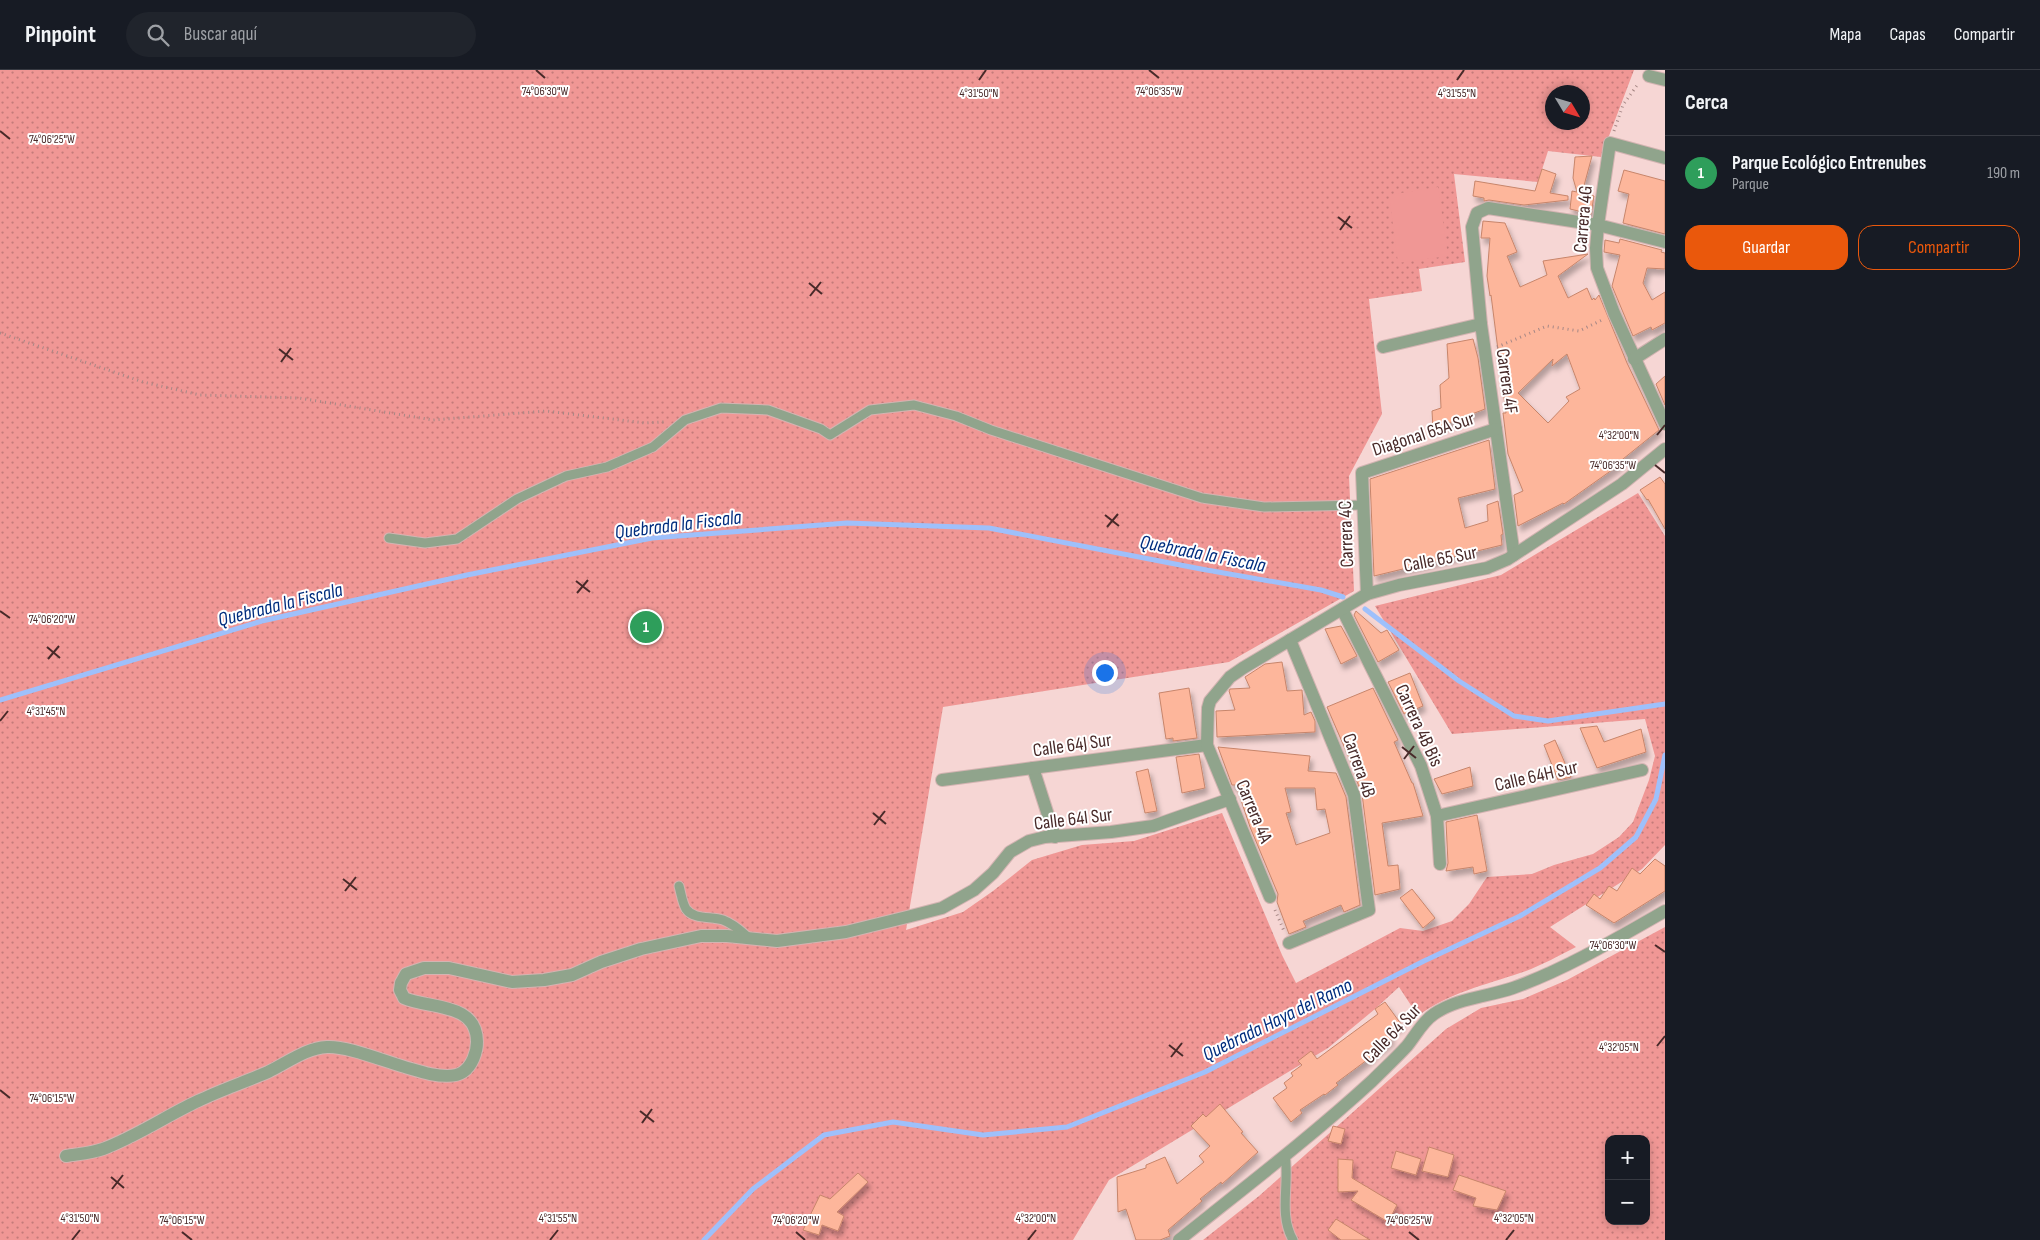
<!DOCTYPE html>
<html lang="es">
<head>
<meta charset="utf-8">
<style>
  body { margin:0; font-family:"Sofia Sans Condensed",sans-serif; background:#20242c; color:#f1f3f6 }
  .controls { position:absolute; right:15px; bottom:15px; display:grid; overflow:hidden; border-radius:10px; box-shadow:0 2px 8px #0003 }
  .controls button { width:45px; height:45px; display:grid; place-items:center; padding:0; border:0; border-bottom:1px solid #363941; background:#171b24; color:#f1f3f6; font:25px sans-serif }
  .compass { position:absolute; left:1545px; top:15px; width:45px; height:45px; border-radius:50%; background:#171b24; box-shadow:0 2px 8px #0003; rotate:128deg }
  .you { position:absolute; left:1104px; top:602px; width:18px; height:18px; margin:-12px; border:4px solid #fff; border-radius:50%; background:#1a73e8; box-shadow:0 0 0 8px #1a73e833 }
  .badge { display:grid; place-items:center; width:32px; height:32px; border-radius:50%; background:#ea580c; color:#fff; font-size:16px; font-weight:700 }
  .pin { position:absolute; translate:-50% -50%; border:2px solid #fff; box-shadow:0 1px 5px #0006 }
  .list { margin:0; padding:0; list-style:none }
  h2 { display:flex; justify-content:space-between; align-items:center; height:65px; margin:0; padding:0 20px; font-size:21px }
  h2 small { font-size:16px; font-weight:400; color:#9ea1a6 }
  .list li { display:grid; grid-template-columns:32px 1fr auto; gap:15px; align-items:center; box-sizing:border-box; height:75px; padding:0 20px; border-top:1px solid #363941 }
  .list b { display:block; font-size:19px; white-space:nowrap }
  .list p { margin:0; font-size:16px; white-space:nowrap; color:#9ea1a6 }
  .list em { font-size:16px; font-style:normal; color:#9ea1a6 }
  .actions { display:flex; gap:10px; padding:15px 20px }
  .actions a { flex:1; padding:11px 0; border:1px solid #ea580c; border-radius:15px; text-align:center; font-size:18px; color:#ea580c }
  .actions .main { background:#ea580c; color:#fff }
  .icon { flex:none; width:28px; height:28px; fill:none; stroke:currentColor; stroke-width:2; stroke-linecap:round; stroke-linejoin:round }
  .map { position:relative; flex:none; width:1665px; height:1170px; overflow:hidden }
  header { display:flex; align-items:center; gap:30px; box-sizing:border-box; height:70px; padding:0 25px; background:#171b24; border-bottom:1px solid #363941 }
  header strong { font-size:24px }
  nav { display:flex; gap:28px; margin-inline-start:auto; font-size:18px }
  .search { width:350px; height:45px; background:#20242c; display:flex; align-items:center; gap:12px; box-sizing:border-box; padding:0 18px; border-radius:28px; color:#9ea1a6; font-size:19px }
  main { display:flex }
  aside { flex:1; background:#171b24 }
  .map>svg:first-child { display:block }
  .green { fill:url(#green-dots); fill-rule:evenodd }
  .pitch { fill:#f09795 }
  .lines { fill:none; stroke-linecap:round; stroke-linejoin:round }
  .stream { stroke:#9ec0fb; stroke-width:5 }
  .building { fill:#fdb69b; stroke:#c7856b; fill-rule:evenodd; filter:url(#shadow) }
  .lane-casing { stroke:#d3b4b2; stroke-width:11 }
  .street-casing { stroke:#d3b4b2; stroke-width:14 }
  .path { stroke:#a68785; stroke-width:3; stroke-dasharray:1 4; stroke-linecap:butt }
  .lane { stroke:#90a48c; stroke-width:9 }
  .street { stroke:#90a48c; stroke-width:12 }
  .ticks { fill:none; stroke:#482a29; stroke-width:2 }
  .labels { text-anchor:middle; stroke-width:4; stroke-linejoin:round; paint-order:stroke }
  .street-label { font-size:19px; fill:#482a29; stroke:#fff }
  .water-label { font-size:20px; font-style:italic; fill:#012d7e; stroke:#fff }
  .ticks-label { font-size:12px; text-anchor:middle; fill:#482a29; stroke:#fff; stroke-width:4; stroke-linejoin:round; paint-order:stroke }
</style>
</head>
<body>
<header>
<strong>Pinpoint</strong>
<div class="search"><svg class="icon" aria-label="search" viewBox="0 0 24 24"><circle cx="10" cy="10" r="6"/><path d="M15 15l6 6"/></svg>Buscar aquí</div>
<nav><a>Mapa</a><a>Capas</a><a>Compartir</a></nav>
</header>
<main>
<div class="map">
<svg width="1665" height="1170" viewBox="0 0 1665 1170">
  <defs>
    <pattern id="green-dots" width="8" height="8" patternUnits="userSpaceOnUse" patternTransform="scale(1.25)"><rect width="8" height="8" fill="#f09795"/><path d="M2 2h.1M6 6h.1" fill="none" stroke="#c47b7a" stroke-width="1.8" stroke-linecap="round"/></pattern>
    <filter id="shadow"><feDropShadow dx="3" dy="5.5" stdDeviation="2.5" flood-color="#0004"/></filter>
  </defs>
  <rect width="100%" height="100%" fill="#f6d6d4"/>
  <g class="green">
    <path d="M0 0H1634L1601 87 1548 81 1538 112 1454 104 1465 192 1419 199 1422 221 1369 229 1382 344 1349 406 1354 521 1229 592 943 637 906 860 963 842 993 821 1032 790 1082 775 1134 771 1222 743 1282 885 1296 913 1400 858 1423 861 1452 851 1469 834 1487 807 1532 804 1554 795 1593 784 1619 767 1633 752 1649 710 1655 686 1645 649 1452 664 1375 536 1501 505 1638 423 1665 466V775L1642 799 1550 857 1576 877C1558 886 1539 897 1520 903 1485 915 1448 923 1418 946L1399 917 1375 939 1328 978 1109 1110 1073 1170H0ZM1552 22H1582V52H1552Z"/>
    <path d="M1665 857V1170H1203L1259 1126 1446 959 1481 938 1523 929 1567 910ZM1609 1069H1646V1151H1609Z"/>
  </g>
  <path class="pitch" d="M1438 117 1448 186 1398 193 1389 125Z"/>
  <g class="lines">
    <g class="stream">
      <path d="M1365 539 1459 611 1514 646 1548 651 1665 634"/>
      <path d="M0 630 262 551 467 505 652 468 847 453 989 458 1201 499 1321 520 1343 527"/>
      <path d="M704 1170 753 1119 824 1065 893 1052 983 1065 1067 1057 1205 1002 1424 891 1520 846 1600 798 1636 767 1656 729 1665 685"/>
    </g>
  </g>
  <g class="building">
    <path d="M1592 86 1582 123 1594 126 1591 144 1570 139 1572 121 1577 122 1573 108 1575 87Z"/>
    <path d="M1542 99 1556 104 1550 123 1568 126V130L1524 135 1489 130 1484 131V128L1473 126 1475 111 1535 121Z"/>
    <path d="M1624 100 1665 111V164L1623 153 1629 124 1618 121Z"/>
    <path d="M1483 151 1505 153 1517 182 1507 186 1520 217 1547 205 1543 191 1588 184 1558 206 1568 228 1587 218 1592 230 1594 228 1595 230 1599 225 1627 293 1659 360 1618 393 1619 395 1564 434 1563 433 1518 456 1514 425 1523 421 1508 384 1503 343H1506L1491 225 1490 226 1487 206 1490 168H1481ZM1567 284 1580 319 1566 327 1569 331 1548 353 1518 323 1553 289 1552 296Z"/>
    <path d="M1620 169 1662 180 1661 182 1665 183V199L1647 198 1643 213 1652 230 1665 222V253L1652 260 1651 257 1633 266 1612 216 1620 185 1604 182 1605 170 1619 173Z"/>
    <path d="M1473 269 1478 288 1485 339 1433 359 1432 341 1441 338 1440 315 1449 308 1447 274Z"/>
    <path d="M1665 306V335L1656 314Z"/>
    <path d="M1489 370 1495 419 1458 428 1465 458 1488 451 1487 435 1498 431 1503 464 1501 465 1502 475 1374 506 1370 409Z"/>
    <path d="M1660 407 1665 414V459L1648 429 1647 430 1640 420Z"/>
    <path d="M1356 541 1381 563 1387 560 1399 580 1378 592 1354 545Z"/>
    <path d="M1341 556 1357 586 1341 594 1325 559Z"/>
    <path d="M1282 592 1287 621 1302 620 1304 645 1311 642 1315 651V662L1217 667 1216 641 1235 640 1229 621 1230 619 1250 618 1245 607 1265 594Z"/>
    <path d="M1410 603 1423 636 1404 644 1388 612Z"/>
    <path d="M1189 618 1197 668 1173 671V668L1166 669 1159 623Z"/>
    <path d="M1373 618 1398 670 1394 672 1412 713H1413L1423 746 1382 753 1388 796 1398 795 1400 819 1375 825 1362 724 1354 704H1356L1327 637Z"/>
    <path d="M1597 656 1604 672 1641 659 1646 682 1597 698 1580 658Z"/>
    <path d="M1555 670 1571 707 1558 710 1544 675Z"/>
    <path d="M1218 677 1310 686 1308 701 1336 703 1346 727 1360 835 1344 842 1341 835 1303 851 1306 857 1289 864 1277 832 1278 824 1250 757 1236 715H1232ZM1285 718H1315L1317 740 1325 739 1330 763 1296 775 1286 743 1291 742Z"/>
    <path d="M1199 684 1205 718 1182 723 1176 687Z"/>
    <path d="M1470 697 1473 716 1442 724 1434 709Z"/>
    <path d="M1148 699 1157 741 1145 743 1136 702Z"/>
    <path d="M1477 745 1487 801 1474 804 1473 797 1446 801 1448 793 1446 752Z"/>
    <path d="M1655 789 1665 796V821L1614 853 1586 835 1594 824 1600 829 1609 816 1617 821 1632 798 1640 804Z"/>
    <path d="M1412 819 1435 848 1423 858 1400 828Z"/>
    <path d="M1385 932 1401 954 1388 963 1392 969 1370 986 1371 987 1336 1013 1338 1015 1325 1025 1324 1024 1300 1040 1302 1043 1291 1052 1273 1028 1287 1018 1284 1013 1293 1006 1291 1003 1302 995 1298 991 1311 981 1317 989 1378 944 1375 939Z"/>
    <path d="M1220 1034 1243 1062 1241 1063 1258 1082 1222 1114 1221 1112 1200 1129 1202 1131 1168 1160 1170 1166 1160 1170H1136L1126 1139 1118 1142 1117 1107 1146 1098V1095L1165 1087 1177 1114 1204 1092 1199 1086 1210 1076 1191 1056 1203 1044 1206 1047Z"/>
    <path d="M1333 1056 1345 1059 1341 1074 1328 1071Z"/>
    <path d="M1429 1077 1454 1085 1448 1107 1422 1101Z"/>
    <path d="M1396 1081 1421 1089 1416 1105 1391 1098Z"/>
    <path d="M1338 1089 1353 1090 1352 1108 1397 1135 1388 1152 1351 1130 1358 1121 1338 1122Z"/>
    <path d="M858 1103 868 1112 837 1142 844 1146 838 1161 822 1155 819 1165 803 1160 820 1125 830 1129Z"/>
    <path d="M1459 1105 1506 1121 1497 1140 1473 1136 1476 1128 1453 1120Z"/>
    <path d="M1336 1149 1370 1170H1341L1328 1160Z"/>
  </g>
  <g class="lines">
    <g class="lane-casing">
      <g id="lane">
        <path d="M389 468 425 473 457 469 517 429 566 406 607 397 653 377 685 350 721 338 768 340 821 359 830 365 870 340 914 335 956 346 991 360 1202 428 1264 437 1363 435"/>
        <path d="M679 816C681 823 682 832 686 839 694 850 711 846 723 850 734 854 741 861 749 868"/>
        <path d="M1285 1085C1290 1113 1278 1144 1293 1170"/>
      </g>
    </g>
    <g class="street-casing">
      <g id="street">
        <path d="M1649 6 1665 10"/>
        <path d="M1665 88 1610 73 1598 155 1596 178 1597 198 1614 243 1665 354"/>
        <path d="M1383 277 1481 254"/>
        <path d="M1634 289 1665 269"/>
        <path d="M1514 485 1481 254 1472 157 1477 143 1488 138 1598 155 1665 172"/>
        <path d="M1367 524 1362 403 1496 359"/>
        <path d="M1342 539 1421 696 1437 746 1440 794"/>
        <path d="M1033 698 1055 767"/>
        <path d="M942 710 1207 675"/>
        <path d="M1437 746 1642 700"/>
        <path d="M1270 827 1207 675 1208 638 1210 631 1230 607 1243 598 1367 524 1399 515 1487 498 1508 489 1622 414 1665 379"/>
        <path d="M1289 873 1369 840 1354 725 1290 570"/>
        <path d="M66 1086C78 1084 92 1083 103 1079 137 1066 166 1046 198 1031 221 1020 245 1012 268 1002 287 993 306 978 327 977 361 975 438 1019 463 1002 472 996 477 982 477 972 477 932 429 939 404 928L400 920 401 913 406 904 424 898H449L512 912 544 910 572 905 601 892 641 879 701 866H727L777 871 846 862 911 846 942 838 974 820 993 803 1010 782 1029 771 1045 767 1111 762 1153 756 1230 729"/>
        <path d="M1179 1170C1244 1118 1311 1067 1372 1011 1384 999 1396 988 1407 976 1416 965 1422 952 1434 944 1457 928 1487 927 1513 918 1566 899 1616 869 1665 841"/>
      </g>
    </g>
    <g class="path">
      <path d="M1614 61 1623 35 1638 14"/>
      <path d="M0 263 143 312 200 325 299 328 433 350 546 341 645 353 664 352"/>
      <path d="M1497 277 1547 256 1579 261 1602 250"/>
      <path d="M1275 840 1284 861"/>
    </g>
    <use href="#lane" class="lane"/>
    <use href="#street" class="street"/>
  </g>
  <path class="ticks" d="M536 0 545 8M1149 0 1159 8M979 10 986 0M1457 10 1464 0M0 61 10 69M1338 147 1352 158M1340 160 1350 146M809 213 822 224M810 226 821 212M279 279 293 290M281 292 291 278M1657 365 1665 355M1655 395 1665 403M1105 445 1119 456M1107 457 1118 444M576 511 590 522M577 523 588 510M0 541 10 548M47 577 60 588M48 589 59 576M0 651 8 641M1402 677 1416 688M1404 689 1414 676M873 743 886 754M874 755 885 741M343 809 357 820M345 821 356 807M1655 875 1665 882M1169 975 1183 986M1657 976 1665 966M1171 987 1182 973M0 1020 10 1028M640 1041 654 1052M642 1053 652 1039M111 1107 124 1118M112 1119 123 1105M182 1162 192 1170M796 1162 805 1170M1409 1162 1419 1170M72 1170 80 1160M550 1170 558 1160M1028 1170 1036 1160M1506 1170 1514 1160"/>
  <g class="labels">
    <g class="street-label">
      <text transform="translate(1582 149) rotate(-85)" y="7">Carrera 4G</text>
      <text transform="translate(1508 311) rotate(82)" y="7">Carrera 4F</text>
      <text transform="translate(1423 363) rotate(-18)" y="7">Diagonal 65A Sur</text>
      <text transform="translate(1345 464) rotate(-92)" y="7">Carrera 4C</text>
      <text transform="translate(1440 488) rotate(-11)" y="7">Calle 65 Sur</text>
      <text transform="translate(1420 655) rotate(65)" y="7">Carrera 4B Bis</text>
      <text transform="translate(1072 674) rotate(-8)" y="7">Calle 64J Sur</text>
      <text transform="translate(1360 695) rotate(71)" y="7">Carrera 4B</text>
      <text transform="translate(1536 705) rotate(-13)" y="7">Calle 64H Sur</text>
      <text transform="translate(1255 741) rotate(67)" y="7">Carrera 4A</text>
      <text transform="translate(1073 748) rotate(-7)" y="7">Calle 64I Sur</text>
      <text transform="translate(1391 963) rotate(-46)" y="7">Calle 64 Sur</text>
    </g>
    <g class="water-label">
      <text transform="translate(678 454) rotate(-7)" y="7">Quebrada la Fiscala</text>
      <text transform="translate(1203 483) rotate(11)" y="7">Quebrada la Fiscala</text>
      <text transform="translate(280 534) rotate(-14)" y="7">Quebrada la Fiscala</text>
      <text transform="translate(1277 949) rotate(-26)" y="7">Quebrada Haya del Ramo</text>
    </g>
  </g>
  <g class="ticks-label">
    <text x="545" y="25">74°06'30"W</text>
    <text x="1159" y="25">74°06'35"W</text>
    <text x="979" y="27">4°31'50"N</text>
    <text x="1457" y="27">4°31'55"N</text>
    <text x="52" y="73">74°06'25"W</text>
    <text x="1619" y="369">4°32'00"N</text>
    <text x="1613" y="399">74°06'35"W</text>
    <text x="52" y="553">74°06'20"W</text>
    <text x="46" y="645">4°31'45"N</text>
    <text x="1613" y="879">74°06'30"W</text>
    <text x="1619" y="981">4°32'05"N</text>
    <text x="52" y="1032">74°06'15"W</text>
    <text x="80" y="1152">4°31'50"N</text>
    <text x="558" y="1152">4°31'55"N</text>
    <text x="1036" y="1152">4°32'00"N</text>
    <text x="1514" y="1152">4°32'05"N</text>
    <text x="182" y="1154">74°06'15"W</text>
    <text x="796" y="1154">74°06'20"W</text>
    <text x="1409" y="1154">74°06'25"W</text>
  </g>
</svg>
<div class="controls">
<button>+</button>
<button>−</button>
</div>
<svg class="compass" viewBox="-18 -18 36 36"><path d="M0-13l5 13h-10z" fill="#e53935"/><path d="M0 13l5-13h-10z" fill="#9ea1a6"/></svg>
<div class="you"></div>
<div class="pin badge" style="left:646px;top:557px;background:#2e9e5b">1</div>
</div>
<aside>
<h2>Cerca<small></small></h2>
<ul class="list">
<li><span class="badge" style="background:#2e9e5b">1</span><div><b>Parque Ecológico Entrenubes</b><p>Parque</p></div><em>190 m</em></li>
</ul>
<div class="actions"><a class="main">Guardar</a><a>Compartir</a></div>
</aside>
</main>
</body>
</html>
